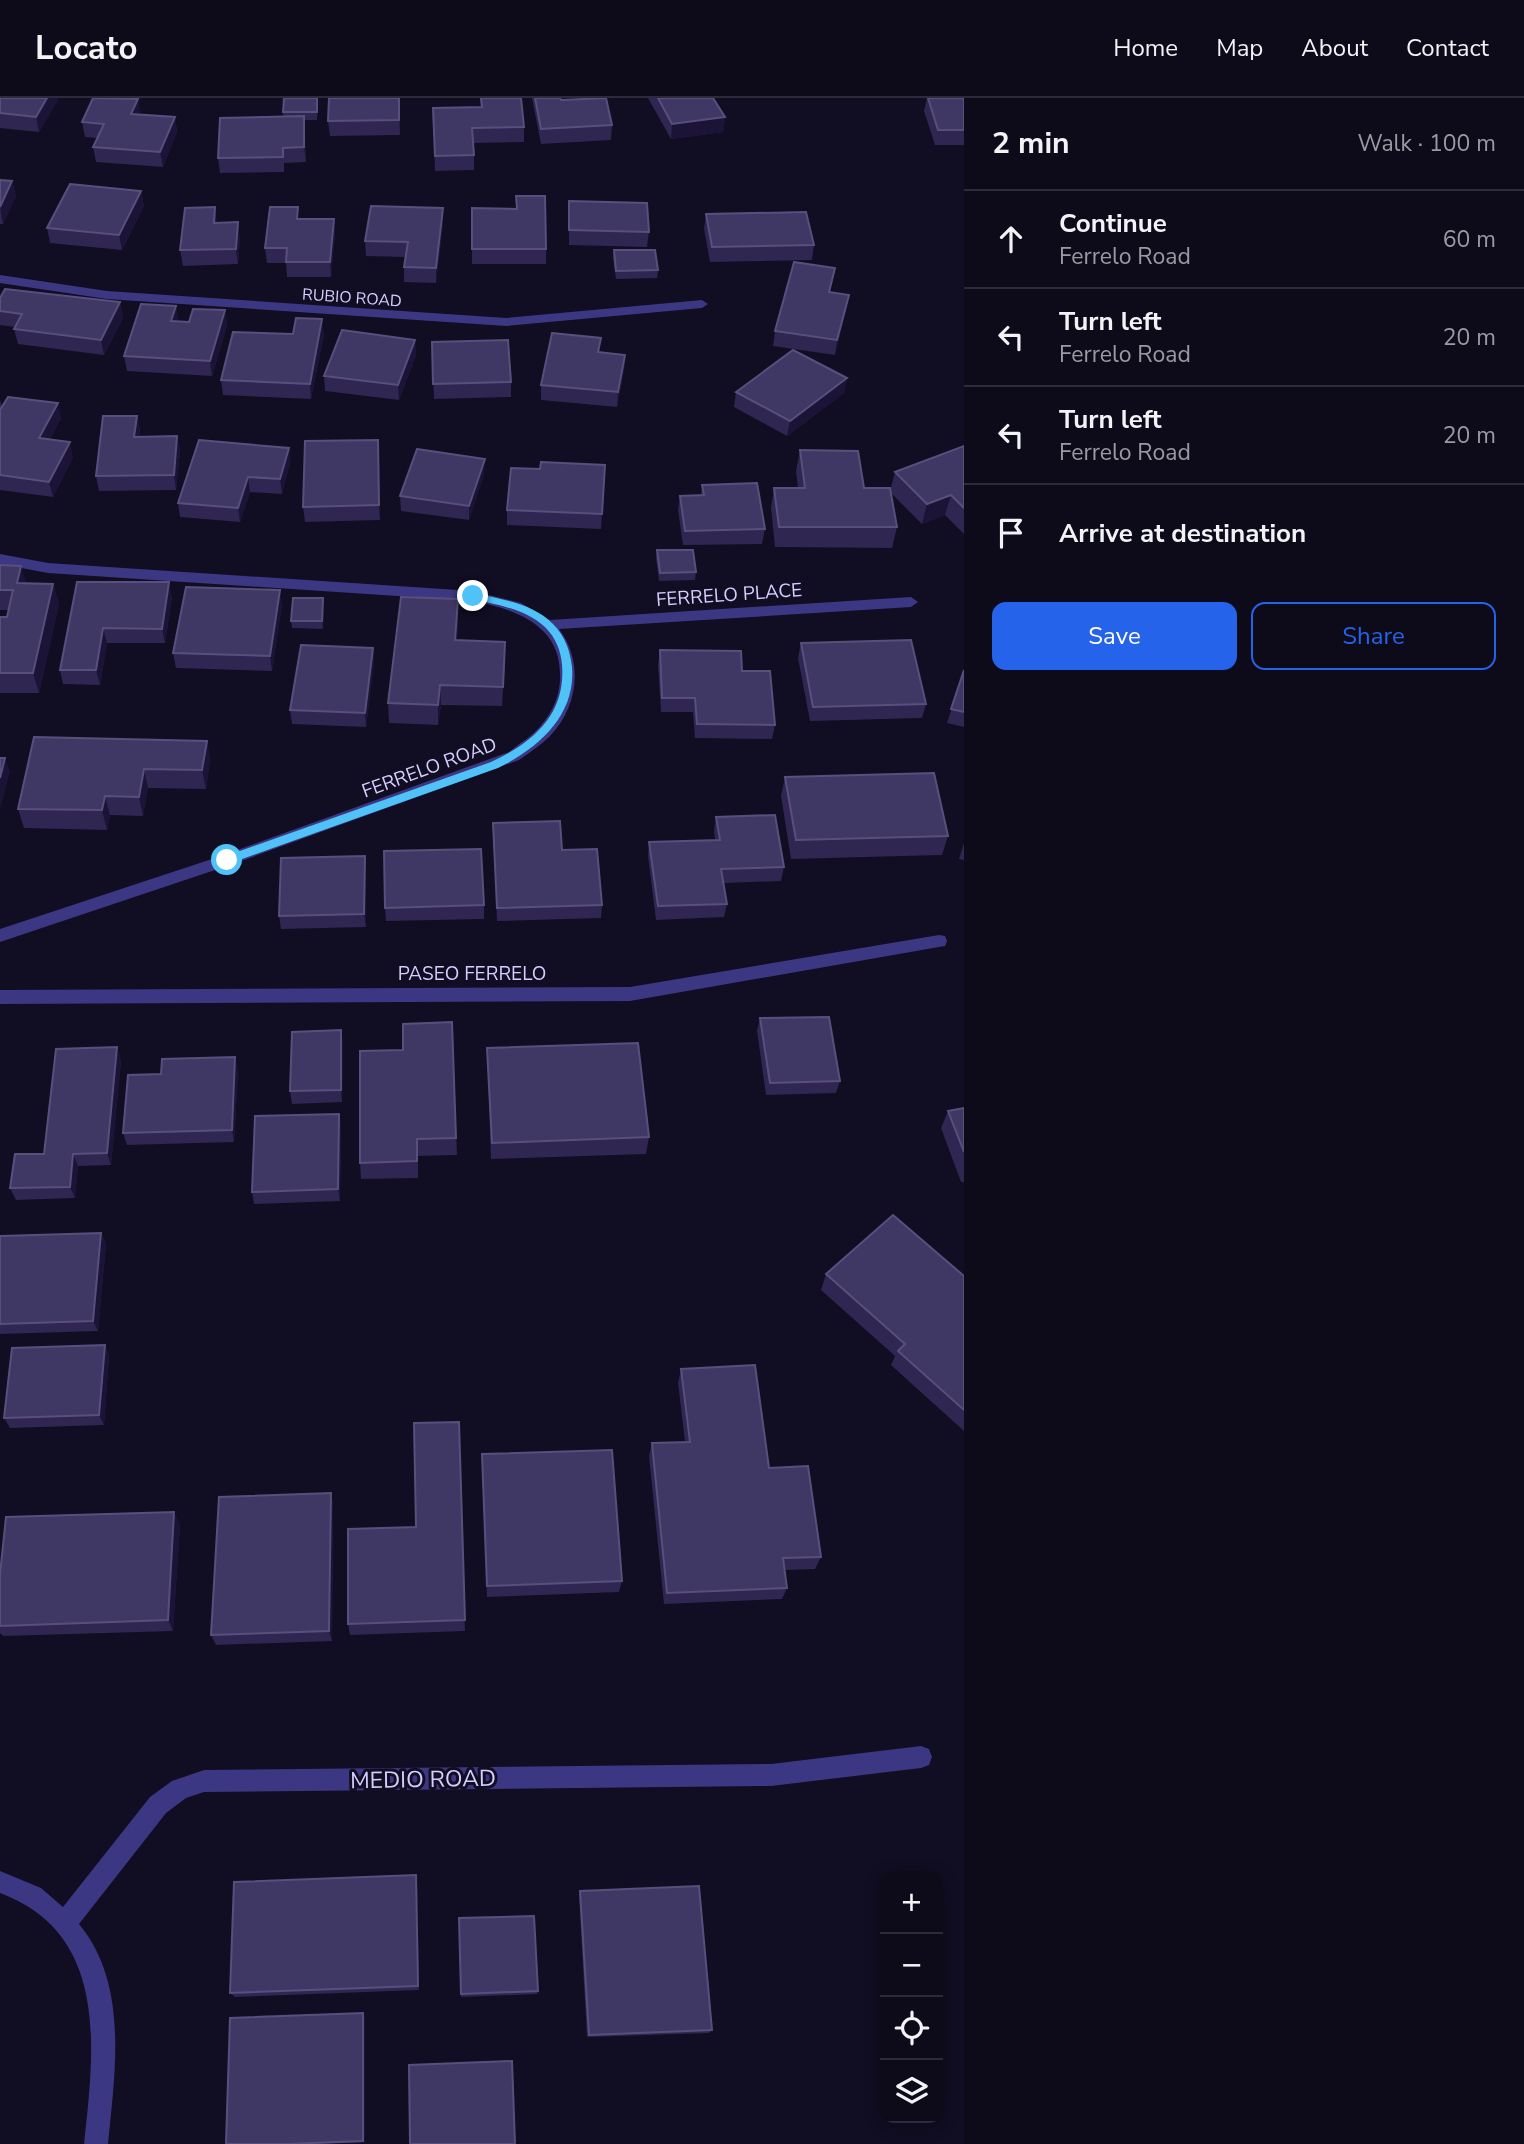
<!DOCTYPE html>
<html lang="en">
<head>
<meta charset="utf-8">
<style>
  body { margin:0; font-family:"Nunito Sans",sans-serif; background:#161323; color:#f1f3f6 }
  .controls { position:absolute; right:21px; bottom:21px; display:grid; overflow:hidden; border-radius:14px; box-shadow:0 4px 18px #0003 }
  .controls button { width:63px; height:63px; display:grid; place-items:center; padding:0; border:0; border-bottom:2px solid #2d2b39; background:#0d0a1a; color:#f1f3f6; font:35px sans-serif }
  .stop { position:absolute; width:21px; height:21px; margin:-16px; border:5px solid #4fc3f7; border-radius:50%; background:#fff }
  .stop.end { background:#4fc3f7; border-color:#fff; box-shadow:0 2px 7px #0008 }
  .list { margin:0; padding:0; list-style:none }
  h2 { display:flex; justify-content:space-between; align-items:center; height:91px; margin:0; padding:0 28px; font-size:30px }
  h2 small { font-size:23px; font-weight:400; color:#9a9aa2 }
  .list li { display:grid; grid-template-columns:46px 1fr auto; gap:21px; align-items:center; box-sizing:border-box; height:98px; padding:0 28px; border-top:2px solid #2d2b39 }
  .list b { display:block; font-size:26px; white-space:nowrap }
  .list p { margin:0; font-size:23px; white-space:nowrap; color:#9a9aa2 }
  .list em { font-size:23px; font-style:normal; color:#9a9aa2 }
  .actions { display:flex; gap:14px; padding:21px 28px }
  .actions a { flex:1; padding:16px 0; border:2px solid #2563eb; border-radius:14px; text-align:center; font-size:24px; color:#2563eb }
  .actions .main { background:#2563eb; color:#fff }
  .icon { flex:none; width:38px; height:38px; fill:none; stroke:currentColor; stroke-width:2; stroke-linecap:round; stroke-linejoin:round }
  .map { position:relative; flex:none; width:964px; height:2046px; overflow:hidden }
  header { display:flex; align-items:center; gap:42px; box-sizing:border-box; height:98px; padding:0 35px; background:#0d0a1a; border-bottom:2px solid #2d2b39 }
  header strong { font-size:33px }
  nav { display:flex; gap:38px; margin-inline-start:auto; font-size:24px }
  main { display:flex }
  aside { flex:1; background:#0d0a1a }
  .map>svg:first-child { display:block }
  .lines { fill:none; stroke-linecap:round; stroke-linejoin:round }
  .minor { fill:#3c3782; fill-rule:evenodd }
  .wall { fill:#2f2651 }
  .shaded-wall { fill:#1b1436 }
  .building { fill:#403864; stroke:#584f7c; stroke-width:2 }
  .route { fill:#4fc3f7 }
  .labels { text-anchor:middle; stroke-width:6; stroke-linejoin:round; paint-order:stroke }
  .far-street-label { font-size:16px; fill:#d5ceff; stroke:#110d22 }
  .street-label { font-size:19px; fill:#d5ceff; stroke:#110d22 }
  .near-street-label { font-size:23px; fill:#d5ceff; stroke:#110d22 }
</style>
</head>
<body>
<header>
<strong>Locato</strong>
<nav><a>Home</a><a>Map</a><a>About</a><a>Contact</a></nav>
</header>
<main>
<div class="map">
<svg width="964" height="2046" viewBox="0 0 964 2046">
  <rect width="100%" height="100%" fill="#110d22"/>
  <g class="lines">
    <g class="minor">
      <path d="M0 177 107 193 506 220 702 202 708 206 702 210 506 228 107 201 0 185Z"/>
      <path d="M0 456 48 465 473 493 521 505 550 522 911 499 918 504 911 509 559 531C584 564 578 609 550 638 541 647 530 654 519 662L233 766 0 844V831L221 758 509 654C520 645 533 638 542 626 554 612 561 594 560 576 560 526 514 511 473 503L48 475 0 466Z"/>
      <path d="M939 837 945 838 947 843 945 848 939 849 630 903 0 906V892L630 889Z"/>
      <path d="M921 1648 929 1651 932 1659 929 1667 921 1670 771 1688 204 1694 186 1700 166 1715 79 1826C129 1886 115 1974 108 2046H84C94 1952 110 1836 0 1795V1773L41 1790 63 1809 150 1699 172 1683 204 1672 771 1666Z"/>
    </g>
  </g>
  <g class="wall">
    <path d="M0 0 58 2 39 34 0 30Z"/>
    <path d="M399 0 400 37 330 38 328 23Z"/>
    <path d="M480 0H521L524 29V44L474 45V72L435 73 433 10 481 9Z"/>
    <path d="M532 0H560L561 2 612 27 611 42 541 46Z"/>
    <path d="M648 0H713L725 19 723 34 671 41Z"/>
    <path d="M927 0H964V47H935L924 13Z"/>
    <path d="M138 1 140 17 175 19 177 34 163 69 96 64 93 49 97 40 85 39 82 24Z"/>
    <path d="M318 4 317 22H304L306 64 284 65V74L220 75 218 60 283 18V14Z"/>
    <path d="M0 82 12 83 16 98 3 126H0Z"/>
    <path d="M141 93 144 108 122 152 50 145 47 130Z"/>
    <path d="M569 103 649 134 647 149 569 147Z"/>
    <path d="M443 110V125L436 185 404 184V169L405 159 366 158 365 143Z"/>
    <path d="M472 110 546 151V166H472Z"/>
    <path d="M706 116 814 147 812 162 710 164 704 131Z"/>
    <path d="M299 121H334L335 136 331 179H287L286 165H267L265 150Z"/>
    <path d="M217 124 240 139 238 166 183 168 180 152Z"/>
    <path d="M614 152 658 172 657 180 616 181 613 160Z"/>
    <path d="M835 170 830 194 846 212 835 257 773 248 775 233Z"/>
    <path d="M0 200 120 204 123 220 104 257 18 246 14 231 15 229 0 227Z"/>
    <path d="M176 208 178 223 189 224 225 212 227 228 212 278 127 273 124 258Z"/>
    <path d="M293 236H324L311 301 223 297 221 282Z"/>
    <path d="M415 242 416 257 399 302 325 293 324 278Z"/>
    <path d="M432 244 511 284V299L434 301Z"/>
    <path d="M600 255 625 257 624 272 617 309 541 302V287Z"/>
    <path d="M847 280 844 295 787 338 734 309 736 294Z"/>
    <path d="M0 302 2 309 61 320 50 341 73 359 53 399 0 392Z"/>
    <path d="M137 318 140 333 139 339 177 338 180 353 176 392 99 393 96 378Z"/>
    <path d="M378 342 380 422 305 424 303 409Z"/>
    <path d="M964 348V436L945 417 922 426 891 395 897 429 892 450 775 449 771 410 774 390H798L796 373 800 352 864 390 890 393 895 374Z"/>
    <path d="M289 350 290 365 282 396 250 394 240 424 180 419 178 405Z"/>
    <path d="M605 367 601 431 507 427V412L540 371Z"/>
    <path d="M484 376 469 422 401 413 400 398Z"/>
    <path d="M702 387 765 431 762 446 683 447 678 412 680 398 701 397Z"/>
    <path d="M657 452 696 474 695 482 659 483 656 460Z"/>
    <path d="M0 467 26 485 53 486 59 506 39 595H0V519H7L9 512H0Z"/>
    <path d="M77 484 172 499 165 545H107L100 587 63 586 60 572Z"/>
    <path d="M323 500 324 508 323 531 292 530 291 523Z"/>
    <path d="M282 506 272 573 176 570 173 555Z"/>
    <path d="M458 521 457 542 505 564 502 608 441 607 438 627 389 625 388 605Z"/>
    <path d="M801 545 926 606 922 620 810 623 798 560Z"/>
    <path d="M373 550 374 564 366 629 292 626 290 612Z"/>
    <path d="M660 552 742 573 775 627 772 641 695 640 693 614H661L658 567Z"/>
    <path d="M964 572V629L947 625Z"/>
    <path d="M207 643 210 662 206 691 148 690 143 718 110 717 107 732 24 730 18 711Z"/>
    <path d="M785 679 948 738 942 757 791 761 781 698Z"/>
    <path d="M716 719 784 769 781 783 723 785 727 806 724 819 656 822 648 758 649 744 715 742 714 733Z"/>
    <path d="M493 725 562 752 602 807 601 820 497 823Z"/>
    <path d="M964 745V762L959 761Z"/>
    <path d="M365 758 366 772V829L281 831 279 818Z"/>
    <path d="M484 807V821L386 823 385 810Z"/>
    <path d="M760 920 840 983 836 995 766 997 757 933Z"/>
    <path d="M452 924 457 1057 418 1058V1080L361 1081 360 1065Z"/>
    <path d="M341 932 343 945 342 1004 292 1006 290 993Z"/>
    <path d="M487 950 649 1039 646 1056 491 1061Z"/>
    <path d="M121 962 111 1067 78 1068 75 1100 16 1102 10 1090 44 1056Z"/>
    <path d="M238 971 234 1044 127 1047 123 1035 161 976Z"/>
    <path d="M964 1010V1084H961L941 1030 948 1013Z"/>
    <path d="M339 1016 341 1028 340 1103 254 1106 252 1094Z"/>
    <path d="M101 1135 106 1146 98 1233 0 1236V1138Z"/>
    <path d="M826 1176 964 1178V1333L891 1267 895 1258 821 1192Z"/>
    <path d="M105 1247 109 1258 104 1327 10 1330 4 1320Z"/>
    <path d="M681 1271 769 1370 821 1459 815 1471 785 1472 787 1490 782 1501 664 1506 649 1358 652 1345 685 1344 678 1285Z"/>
    <path d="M459 1324 465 1533 350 1537 348 1526 416 1429Z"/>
    <path d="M482 1369 622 1483 619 1494 487 1499Z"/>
    <path d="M331 1395 333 1407 332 1543 216 1547 211 1537Z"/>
    <path d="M180 1426 173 1533 3 1538 0 1535V1476Z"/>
    <path d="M416 1777 417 1783 419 1892 235 1899 230 1895Z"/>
    <path d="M580 1793 712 1932 709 1935 587 1939 579 1797Z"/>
    <path d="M459 1820 538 1893 537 1896 461 1899Z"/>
    <path d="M365 1918V2044L318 2046H226Z"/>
  </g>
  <g class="shaded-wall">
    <path d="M47 0H57L58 2 39 34 36 19Z"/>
    <path d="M138 1 140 16 134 31 131 16Z"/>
    <path d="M304 18 305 33 306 64 304 49Z"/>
    <path d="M175 19 177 34 163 69 160 54Z"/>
    <path d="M725 19 723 34 671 41 672 26Z"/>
    <path d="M12 83 16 98 3 126 0 109Z"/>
    <path d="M141 93 144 108 122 152 119 137Z"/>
    <path d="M215 109 217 124 214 125Z"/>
    <path d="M443 110V125L436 185V170Z"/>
    <path d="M334 121 335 136 331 179 330 164Z"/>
    <path d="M238 124 240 139 238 166 236 151Z"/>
    <path d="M849 197 846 212 835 257 837 242Z"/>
    <path d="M120 204 123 220 104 257 101 242Z"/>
    <path d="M176 208 178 223H171Z"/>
    <path d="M225 212 227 228 212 278 210 263Z"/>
    <path d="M322 221 324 236 311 301 310 286Z"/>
    <path d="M415 242 416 257 399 302 398 287Z"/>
    <path d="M625 257 624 272 617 309 618 294Z"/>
    <path d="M847 280 844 295 787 338 790 323Z"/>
    <path d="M58 305 61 320 43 355 39 340Z"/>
    <path d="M137 318 140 333 137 354 134 339Z"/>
    <path d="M177 338 180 353 176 392 174 377Z"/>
    <path d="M378 342 379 357 380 422 379 407Z"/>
    <path d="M70 344 73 359 53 399 49 384Z"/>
    <path d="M289 350 290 365 282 396 280 381Z"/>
    <path d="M485 361 484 376 469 422V408Z"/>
    <path d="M248 379 250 394 240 424 238 410Z"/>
    <path d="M951 397 945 417 922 426 927 406Z"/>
    <path d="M21 468 27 488 17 485Z"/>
    <path d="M169 484 172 499 165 545 162 531Z"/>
    <path d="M53 486 59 506 39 595 33 575Z"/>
    <path d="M280 492 282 506 272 573 270 558Z"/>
    <path d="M323 500 324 508 323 531 322 523Z"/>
    <path d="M458 501V521L455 562V542Z"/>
    <path d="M103 530 107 545 100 587 96 572Z"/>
    <path d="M505 544V564L502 608 503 589Z"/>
    <path d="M373 550 374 564 366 629 365 615Z"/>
    <path d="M440 587 441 607 438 627V607Z"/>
    <path d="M207 643 210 662 206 691 202 672Z"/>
    <path d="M5 660 10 674 0 712V680Z"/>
    <path d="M144 671 148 690 143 718 139 699Z"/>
    <path d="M105 698 110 717 107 732 102 712Z"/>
    <path d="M365 758 366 772V829L364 816Z"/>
    <path d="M341 932 343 945 342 1004 341 992Z"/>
    <path d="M117 949 121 962 111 1067 107 1055Z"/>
    <path d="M235 959 238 971 234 1044 232 1032Z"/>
    <path d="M339 1016 341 1028 340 1103 338 1091Z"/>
    <path d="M73 1056 78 1068 75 1100 70 1089Z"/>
    <path d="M101 1135 106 1146 98 1233 93 1223Z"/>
    <path d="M105 1247 109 1258 104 1327 99 1317Z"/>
    <path d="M331 1395 333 1407 332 1543 329 1533Z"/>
    <path d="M174 1414 180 1426 173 1533 168 1522Z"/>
    <path d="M416 1777 417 1783 419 1892 418 1888Z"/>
    <path d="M363 1915 365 1918V2044L363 2043Z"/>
  </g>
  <g class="building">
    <path d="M0 0H47L36 19 0 15Z"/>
    <path d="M93 0 138 1 131 16 175 19 160 54 93 49 104 26 82 24Z"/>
    <path d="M284 0H317V14H283Z"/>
    <path d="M329 0H399V22L328 23Z"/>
    <path d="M481 0H521L524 29 472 30 474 57 435 58 433 10 482 9Z"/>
    <path d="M535 0H560L561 2 606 0 612 27 541 31Z"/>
    <path d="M658 0H713L725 19 672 26Z"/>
    <path d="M928 0H964V32H938Z"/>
    <path d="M304 18V49L283 50V59L218 60 220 20Z"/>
    <path d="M0 82 12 83 0 109Z"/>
    <path d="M70 86 141 93 119 137 47 130Z"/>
    <path d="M516 98H545L546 151H472V110L517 111Z"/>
    <path d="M569 103 647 105 649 134 569 132Z"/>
    <path d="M371 108 443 110 436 170 404 169 408 144 365 143Z"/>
    <path d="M215 109 214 125 238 124 236 151 180 152 185 110Z"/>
    <path d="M270 109H298L297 121H334L330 164H286L287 150H265Z"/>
    <path d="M806 114 814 147 712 149 706 116Z"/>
    <path d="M614 152H655L658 172 616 173Z"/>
    <path d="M794 164 835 170 829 194 849 197 837 242 775 233Z"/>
    <path d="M5 191 120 204 101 242 14 231 22 216 0 213V200Z"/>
    <path d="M141 206 176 208 171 223 189 224 193 211 225 212 210 263 124 258Z"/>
    <path d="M296 220 322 221 310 286 221 282 233 234 293 236Z"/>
    <path d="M342 232 415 242 398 287 324 278Z"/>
    <path d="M552 235 601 240 598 254 625 257 618 294 541 287Z"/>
    <path d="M508 242 511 284 433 286 432 244Z"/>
    <path d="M793 252 847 280 790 323 736 294Z"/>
    <path d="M8 299 58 305 39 340 70 344 49 384 0 377V312Z"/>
    <path d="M103 318H137L134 339 177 338 174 377 96 378Z"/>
    <path d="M199 342 289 350 280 381 248 379 238 410 178 405Z"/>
    <path d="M378 342 379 407 303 409 305 343Z"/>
    <path d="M964 348V410L951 397 927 406 895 374Z"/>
    <path d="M417 351 485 361 469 408 400 398Z"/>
    <path d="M800 352 858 353 864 390H890L897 429H779L774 390H805Z"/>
    <path d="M541 364 605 367 602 416 507 412 511 370 540 371Z"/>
    <path d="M757 385 765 431 685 433 680 398 704 397 702 387Z"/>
    <path d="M657 452H693L696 474 660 475Z"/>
    <path d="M0 467 21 468 17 485 53 486 33 575H0V519H7L13 492H0Z"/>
    <path d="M77 484H169L162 531 103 530 96 572H60Z"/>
    <path d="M186 489 280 492 270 558 173 555Z"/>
    <path d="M401 499 458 501 455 542 505 544 503 589 440 587 438 607 388 605Z"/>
    <path d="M293 500H323L322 523H291Z"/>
    <path d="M911 542 926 606 813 609 801 545Z"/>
    <path d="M301 547 373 550 365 615 290 612Z"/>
    <path d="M660 552 741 553 742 573H770L775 627 697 626 695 600H662Z"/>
    <path d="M964 572V614L951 611Z"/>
    <path d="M34 639 207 643 202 672 144 671 139 699 105 698 102 712 18 711Z"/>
    <path d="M0 660H5L0 680Z"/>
    <path d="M934 675 948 738 796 742 785 679Z"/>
    <path d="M775 717 784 769 721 771 727 806 658 808 649 744 720 742 716 719Z"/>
    <path d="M560 723 562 752 597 751 602 807 497 810 493 725Z"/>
    <path d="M481 751 484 807 385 810 384 753Z"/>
    <path d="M365 758 364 816 279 818 281 760Z"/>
    <path d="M829 919 840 983 770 985 760 920Z"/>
    <path d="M452 924 456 1040 417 1041V1063L360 1065V953L403 952V926Z"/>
    <path d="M341 932V992L290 993 292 934Z"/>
    <path d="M638 945 649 1039 492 1045 487 950Z"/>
    <path d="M117 949 107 1055 73 1056 70 1089 10 1090 15 1056H44L56 951Z"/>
    <path d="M235 959 232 1032 123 1035 128 977 161 976 162 961Z"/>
    <path d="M964 1010V1054L948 1013Z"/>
    <path d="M339 1016 338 1091 252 1094 255 1018Z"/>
    <path d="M893 1117 964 1178V1312L898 1253 905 1246 826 1176Z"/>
    <path d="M101 1135 93 1223 0 1226V1138Z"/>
    <path d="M105 1247 99 1317 4 1320 12 1250Z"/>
    <path d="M755 1267 769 1370 808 1368 821 1459 783 1460 787 1490 667 1495 652 1345 690 1344 681 1271Z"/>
    <path d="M459 1324 465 1522 348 1526V1431L416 1429 414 1325Z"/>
    <path d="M612 1352 622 1483 487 1488 482 1356Z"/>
    <path d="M331 1395 329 1533 211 1537 219 1399Z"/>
    <path d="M174 1414 168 1522 0 1528V1476L6 1419Z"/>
    <path d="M416 1777 418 1888 230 1895 234 1784Z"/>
    <path d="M699 1788 712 1932 589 1937 580 1793Z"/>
    <path d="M534 1818 538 1893 461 1896 459 1820Z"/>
    <path d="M363 1915V2043L289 2046H226L230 1920Z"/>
    <path d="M512 1963 515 2046H410L409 1967Z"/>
  </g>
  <path class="route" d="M473 495C500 501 533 505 553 526 565 538 570 552 572 569 576 617 539 650 498 670L231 765H223V759L491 664C532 645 566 617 562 567 561 553 556 540 545 529 524 510 496 507 470 500L469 498Z"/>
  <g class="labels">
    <g class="far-street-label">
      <text transform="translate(352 199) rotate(4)" y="6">RUBIO ROAD</text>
    </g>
    <g class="street-label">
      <text transform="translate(729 496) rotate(-4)" y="7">FERRELO PLACE</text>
      <text transform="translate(429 669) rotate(-20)" y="7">FERRELO ROAD</text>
      <text x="472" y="882">PASEO FERRELO</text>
    </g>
    <g class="near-street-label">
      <text transform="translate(423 1681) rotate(-1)" y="8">MEDIO ROAD</text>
    </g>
  </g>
</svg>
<div class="controls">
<button>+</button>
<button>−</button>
<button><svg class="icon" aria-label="locate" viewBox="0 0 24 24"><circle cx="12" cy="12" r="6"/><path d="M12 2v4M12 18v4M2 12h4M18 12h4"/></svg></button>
<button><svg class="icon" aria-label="layers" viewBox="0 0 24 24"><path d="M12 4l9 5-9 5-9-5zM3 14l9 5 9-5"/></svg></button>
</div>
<div class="stop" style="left:227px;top:762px"></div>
<div class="stop end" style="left:473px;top:498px"></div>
</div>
<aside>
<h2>2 min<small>Walk · 100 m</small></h2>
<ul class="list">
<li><svg class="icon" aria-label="ahead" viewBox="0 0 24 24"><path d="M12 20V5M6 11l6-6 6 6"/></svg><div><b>Continue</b><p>Ferrelo Road</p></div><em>60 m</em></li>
<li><svg class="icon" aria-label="left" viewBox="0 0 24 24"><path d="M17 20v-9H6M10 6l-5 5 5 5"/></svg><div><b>Turn left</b><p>Ferrelo Road</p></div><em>20 m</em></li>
<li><svg class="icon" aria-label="left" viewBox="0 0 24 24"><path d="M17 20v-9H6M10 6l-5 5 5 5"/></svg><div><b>Turn left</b><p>Ferrelo Road</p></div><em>20 m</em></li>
<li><svg class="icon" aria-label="arrive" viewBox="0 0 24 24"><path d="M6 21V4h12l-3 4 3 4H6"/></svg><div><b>Arrive at destination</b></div></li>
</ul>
<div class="actions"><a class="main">Save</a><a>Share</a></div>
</aside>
</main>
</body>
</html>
